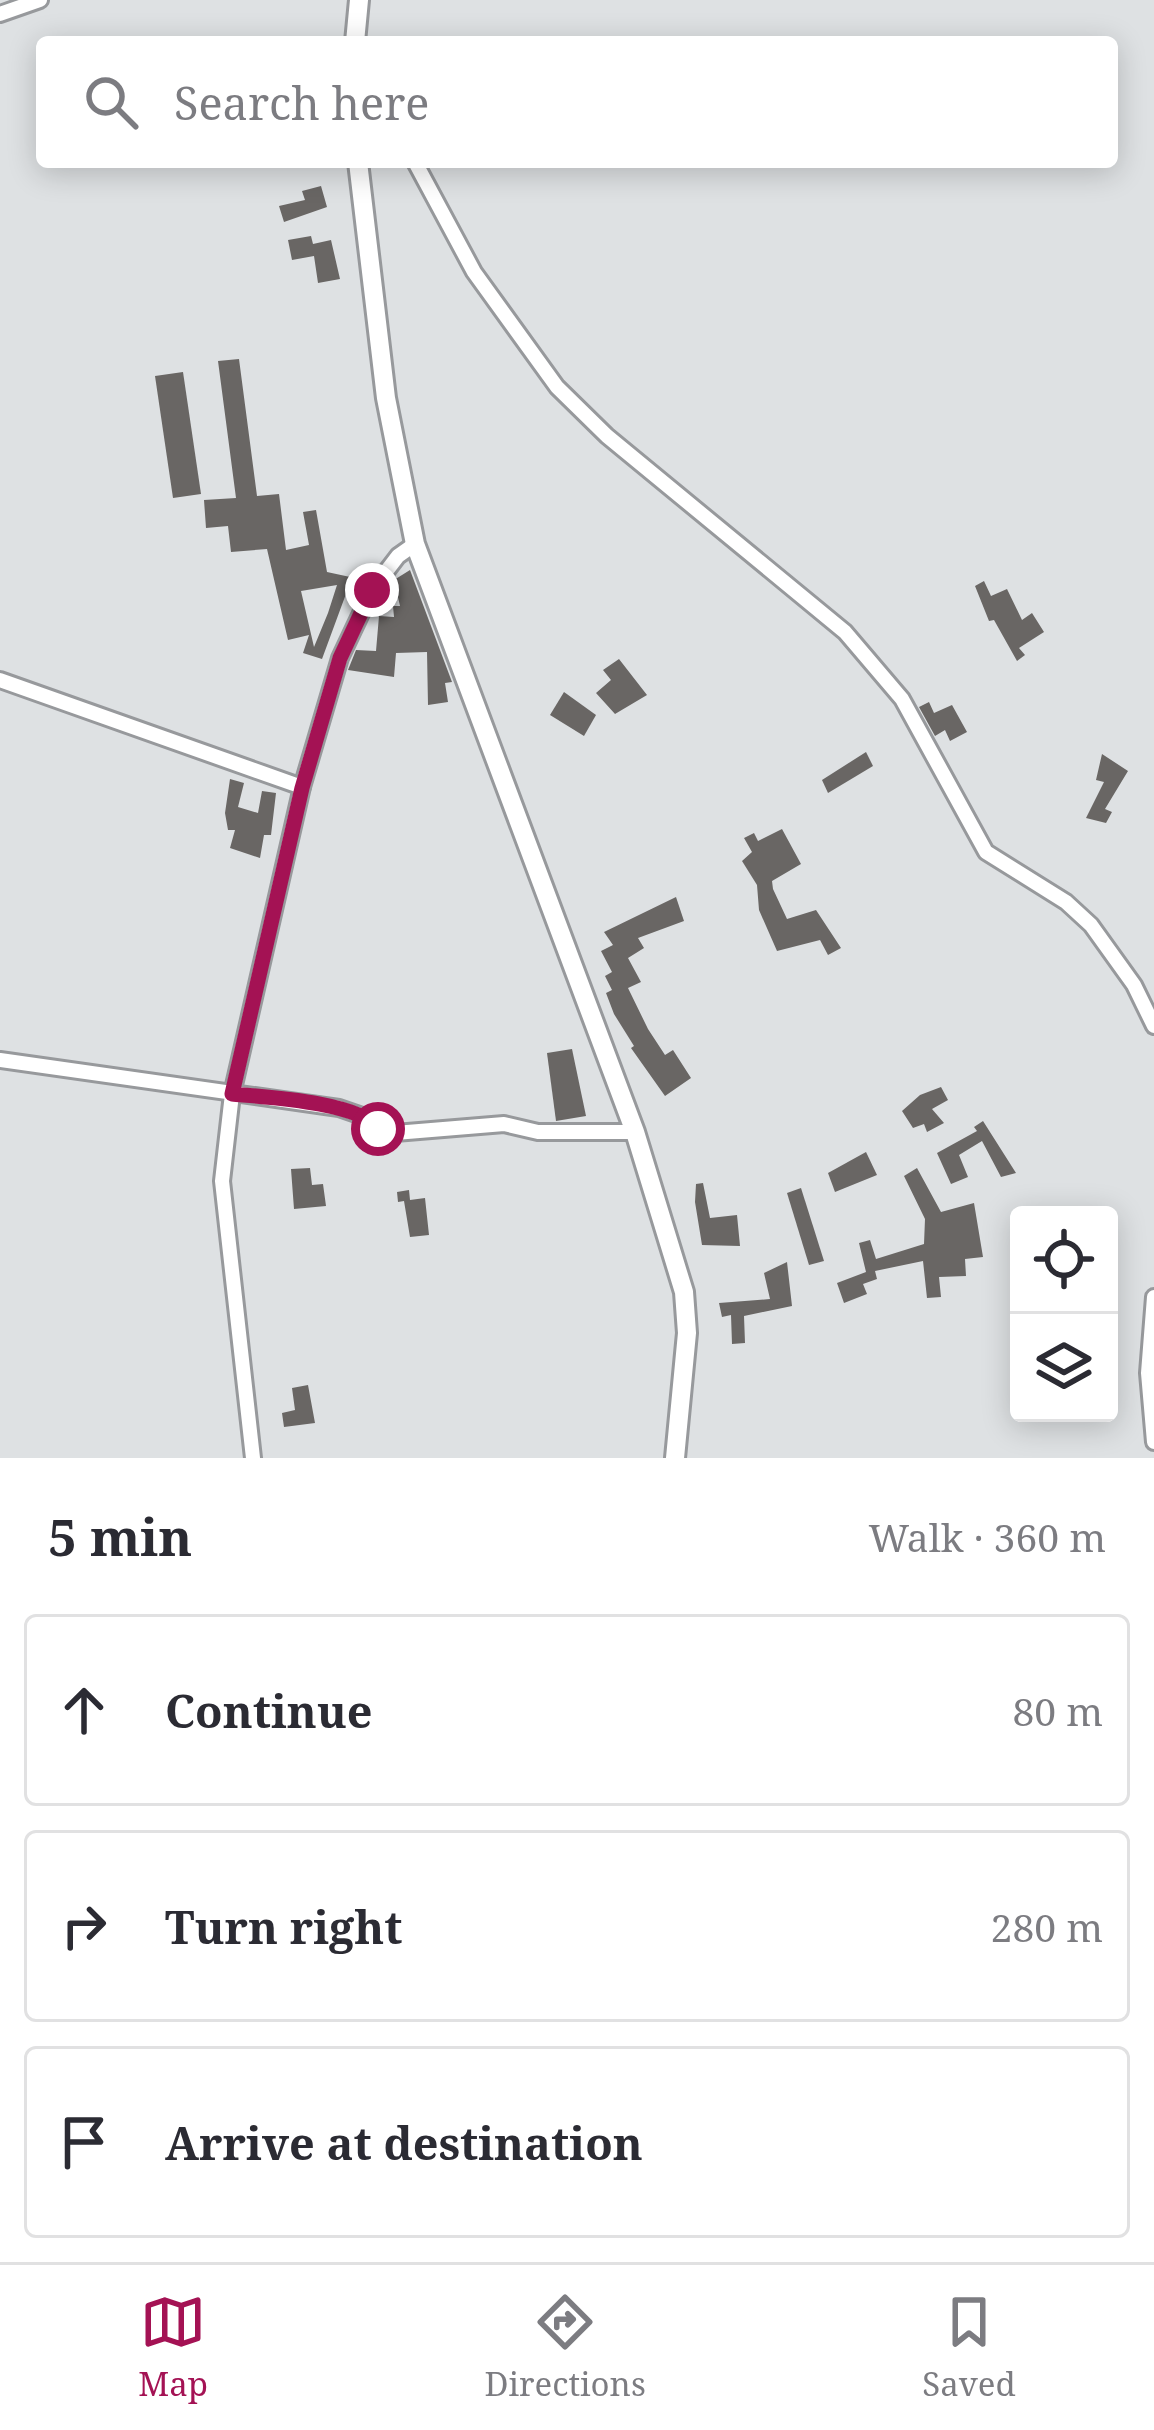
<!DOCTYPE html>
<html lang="en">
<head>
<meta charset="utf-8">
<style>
  body { margin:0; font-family:"Noto Serif",serif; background:#f7f7f7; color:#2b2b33 }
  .controls { position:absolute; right:36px; bottom:36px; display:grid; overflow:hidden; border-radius:12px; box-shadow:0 6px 30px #0003 }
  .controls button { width:108px; height:108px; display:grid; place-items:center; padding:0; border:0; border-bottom:3px solid #e1e1e2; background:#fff; color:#2b2b33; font:60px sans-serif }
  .stop { position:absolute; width:36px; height:36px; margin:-27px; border:9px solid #a41254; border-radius:50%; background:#fff }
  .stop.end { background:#a41254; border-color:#fff; box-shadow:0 3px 12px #0008 }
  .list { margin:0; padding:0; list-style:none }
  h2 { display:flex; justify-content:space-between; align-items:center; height:156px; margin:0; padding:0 48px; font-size:51px }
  h2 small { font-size:39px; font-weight:400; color:#7c7c81 }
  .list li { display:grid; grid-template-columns:78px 1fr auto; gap:36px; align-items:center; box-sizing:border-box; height:192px; margin:0 24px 24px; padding:0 24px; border:3px solid #e1e1e2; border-radius:12px }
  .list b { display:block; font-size:45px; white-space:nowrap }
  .list em { font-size:39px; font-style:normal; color:#7c7c81 }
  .icon { flex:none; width:66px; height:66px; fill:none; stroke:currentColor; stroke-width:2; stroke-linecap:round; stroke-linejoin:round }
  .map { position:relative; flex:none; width:1154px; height:1458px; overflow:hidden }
  .search { position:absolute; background:#fff; box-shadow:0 6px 30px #0003; left:36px; right:36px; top:36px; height:132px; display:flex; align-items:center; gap:30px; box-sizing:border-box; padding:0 42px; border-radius:12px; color:#7c7c81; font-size:45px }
  .sheet { height:804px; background:#fff }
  nav { display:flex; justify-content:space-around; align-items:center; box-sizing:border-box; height:168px; border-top:3px solid #e1e1e2; background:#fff; font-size:33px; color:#7c7c81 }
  nav a { display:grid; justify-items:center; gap:6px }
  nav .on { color:#a41254 }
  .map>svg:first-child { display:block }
  .building { fill:#696664; fill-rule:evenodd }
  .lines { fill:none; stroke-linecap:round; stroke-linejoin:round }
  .minor-casing { stroke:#97999c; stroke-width:20 }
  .secondary-casing { stroke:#97999c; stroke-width:24 }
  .minor { stroke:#fff; stroke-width:14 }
  .secondary { stroke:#fff; stroke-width:18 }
  .route { stroke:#a41254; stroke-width:15 }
</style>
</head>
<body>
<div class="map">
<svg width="1154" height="1458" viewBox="0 0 1154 1458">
  <rect width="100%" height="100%" fill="#dee1e3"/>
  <g class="building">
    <path d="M321 186 327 207 284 222 279 206 305 200 302 191Z"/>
    <path d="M311 236 313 244 331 240 340 279 318 283 314 256 292 260 288 240Z"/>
    <path d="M239 359 257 496 279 494 286 550 309 545 303 512 316 510 327 572 364 580 350 583 322 659 303 653 309 635 288 640 267 549 231 552 228 526 206 528 204 500 236 498 218 361ZM337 585 328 613 314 647 301 591Z"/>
    <path d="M183 372 201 494 173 498 155 376Z"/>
    <path d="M410 570 452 682 445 683 448 702 428 705 427 652 396 653 394 677 348 670 356 650 376 651 379 616 394 617 393 606H400L394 580Z"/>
    <path d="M984 581 991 596 1007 589 1022 620 1032 613 1044 632 1019 648 1025 655 1017 661 994 620 989 621 975 586Z"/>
    <path d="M619 659 647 695 615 714 596 693 611 680 603 670Z"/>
    <path d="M564 692 596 715 584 736 550 715Z"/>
    <path d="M929 702 934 713 952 705 967 732 950 741 945 730 935 736 919 707Z"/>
    <path d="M866 752 873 766 828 793 822 780Z"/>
    <path d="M1102 754 1128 771 1105 809 1112 812 1106 823 1086 818 1104 782 1096 780Z"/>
    <path d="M230 779 244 783 238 807 258 813 262 791 276 793 271 835H264L260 858 230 848 235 830H228L225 813Z"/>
    <path d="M782 829 801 864 772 881 773 889 787 919 816 910 841 948 828 955 820 940 777 951 759 910 757 885 742 861 752 852 744 838 754 833 758 841Z"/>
    <path d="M676 897 684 921 638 938 644 948 628 958 641 982 628 988 648 1029 665 1055 673 1050 691 1078 665 1096 631 1048 634 1046 614 1014 606 993 612 990 605 976 612 972 601 951 613 945 604 932Z"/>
    <path d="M572 1049 586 1116 556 1121 547 1053Z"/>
    <path d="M941 1087 948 1100 932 1109 944 1123 927 1132 924 1124 913 1128 902 1111 920 1095Z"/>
    <path d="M983 1121 1016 1173 1001 1177 982 1141 959 1155 968 1177 951 1184 937 1153 977 1131 974 1127Z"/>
    <path d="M866 1152 877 1175 835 1192 828 1173Z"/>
    <path d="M310 1168 312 1185 323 1184 326 1206 294 1209 291 1169Z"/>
    <path d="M917 1168 941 1212 974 1203 983 1257 965 1259 966 1276 939 1277 941 1297 927 1298 923 1261 875 1271 877 1279 863 1284 867 1294 844 1303 837 1283 866 1272 859 1243 870 1240 876 1259 924 1244 925 1219 904 1176Z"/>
    <path d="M703 1183 710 1218 737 1215 740 1246 702 1245 695 1202 696 1184Z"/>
    <path d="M801 1188 824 1261 809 1265 787 1193Z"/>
    <path d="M409 1190 410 1200 425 1198 429 1235 410 1237 404 1201 398 1202 397 1192Z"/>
    <path d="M787 1262 792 1306 744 1316 745 1343 732 1344 731 1315 722 1317 719 1303 770 1299 764 1273Z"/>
    <path d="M308 1385 315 1423 284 1427 282 1413 295 1410 292 1388Z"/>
  </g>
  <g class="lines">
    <g class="minor-casing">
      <g id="minor">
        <path d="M0 14 40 0"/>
        <path d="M415 162 474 272 557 387 607 436 845 632 902 699 986 852 1066 902 1091 925 1134 985 1154 1026"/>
        <path d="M0 680 302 787"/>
        <path d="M0 1060 339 1108 368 1118 383 1134 504 1124 538 1132H635"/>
        <path d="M1154 1297 1148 1373 1154 1442"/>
        <path d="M253 1458 222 1181 232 1094 302 787 340 658 372 590 398 556 415 544"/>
      </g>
    </g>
    <g class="secondary-casing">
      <g id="secondary">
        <path d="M355 42 359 0"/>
        <path d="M358 162 386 398 415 544 635 1132 684 1292 687 1333 675 1458"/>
      </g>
    </g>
    <use href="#minor" class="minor"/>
    <use href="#secondary" class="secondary"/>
  </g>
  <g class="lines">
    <path class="route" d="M372 590 340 658 302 788 232 1094C265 1097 361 1102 378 1129"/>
  </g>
</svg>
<div class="controls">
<button><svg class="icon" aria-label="locate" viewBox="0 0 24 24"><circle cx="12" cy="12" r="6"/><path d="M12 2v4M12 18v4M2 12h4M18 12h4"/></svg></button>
<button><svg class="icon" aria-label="layers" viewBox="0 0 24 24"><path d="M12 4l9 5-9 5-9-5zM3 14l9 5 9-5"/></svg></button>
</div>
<div class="stop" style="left:378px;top:1129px"></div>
<div class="stop end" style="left:372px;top:590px"></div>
<div class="search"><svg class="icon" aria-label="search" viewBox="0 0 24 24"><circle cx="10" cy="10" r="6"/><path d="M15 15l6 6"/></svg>Search here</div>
</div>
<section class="sheet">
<h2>5 min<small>Walk · 360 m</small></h2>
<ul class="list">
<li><svg class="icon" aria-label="ahead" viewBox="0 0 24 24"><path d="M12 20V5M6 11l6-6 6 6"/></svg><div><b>Continue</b></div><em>80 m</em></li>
<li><svg class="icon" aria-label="right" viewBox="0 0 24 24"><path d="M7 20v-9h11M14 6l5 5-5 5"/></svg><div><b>Turn right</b></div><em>280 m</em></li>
<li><svg class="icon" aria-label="arrive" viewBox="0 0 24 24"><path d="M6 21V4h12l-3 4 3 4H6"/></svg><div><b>Arrive at destination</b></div></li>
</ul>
</section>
<nav>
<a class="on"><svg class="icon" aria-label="map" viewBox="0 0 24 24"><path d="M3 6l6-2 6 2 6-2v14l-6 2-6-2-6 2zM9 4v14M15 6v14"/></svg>Map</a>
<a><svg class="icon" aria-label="directions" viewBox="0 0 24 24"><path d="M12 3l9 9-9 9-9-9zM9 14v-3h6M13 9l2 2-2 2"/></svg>Directions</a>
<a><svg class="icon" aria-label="saved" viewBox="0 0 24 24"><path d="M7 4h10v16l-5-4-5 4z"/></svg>Saved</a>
</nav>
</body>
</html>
